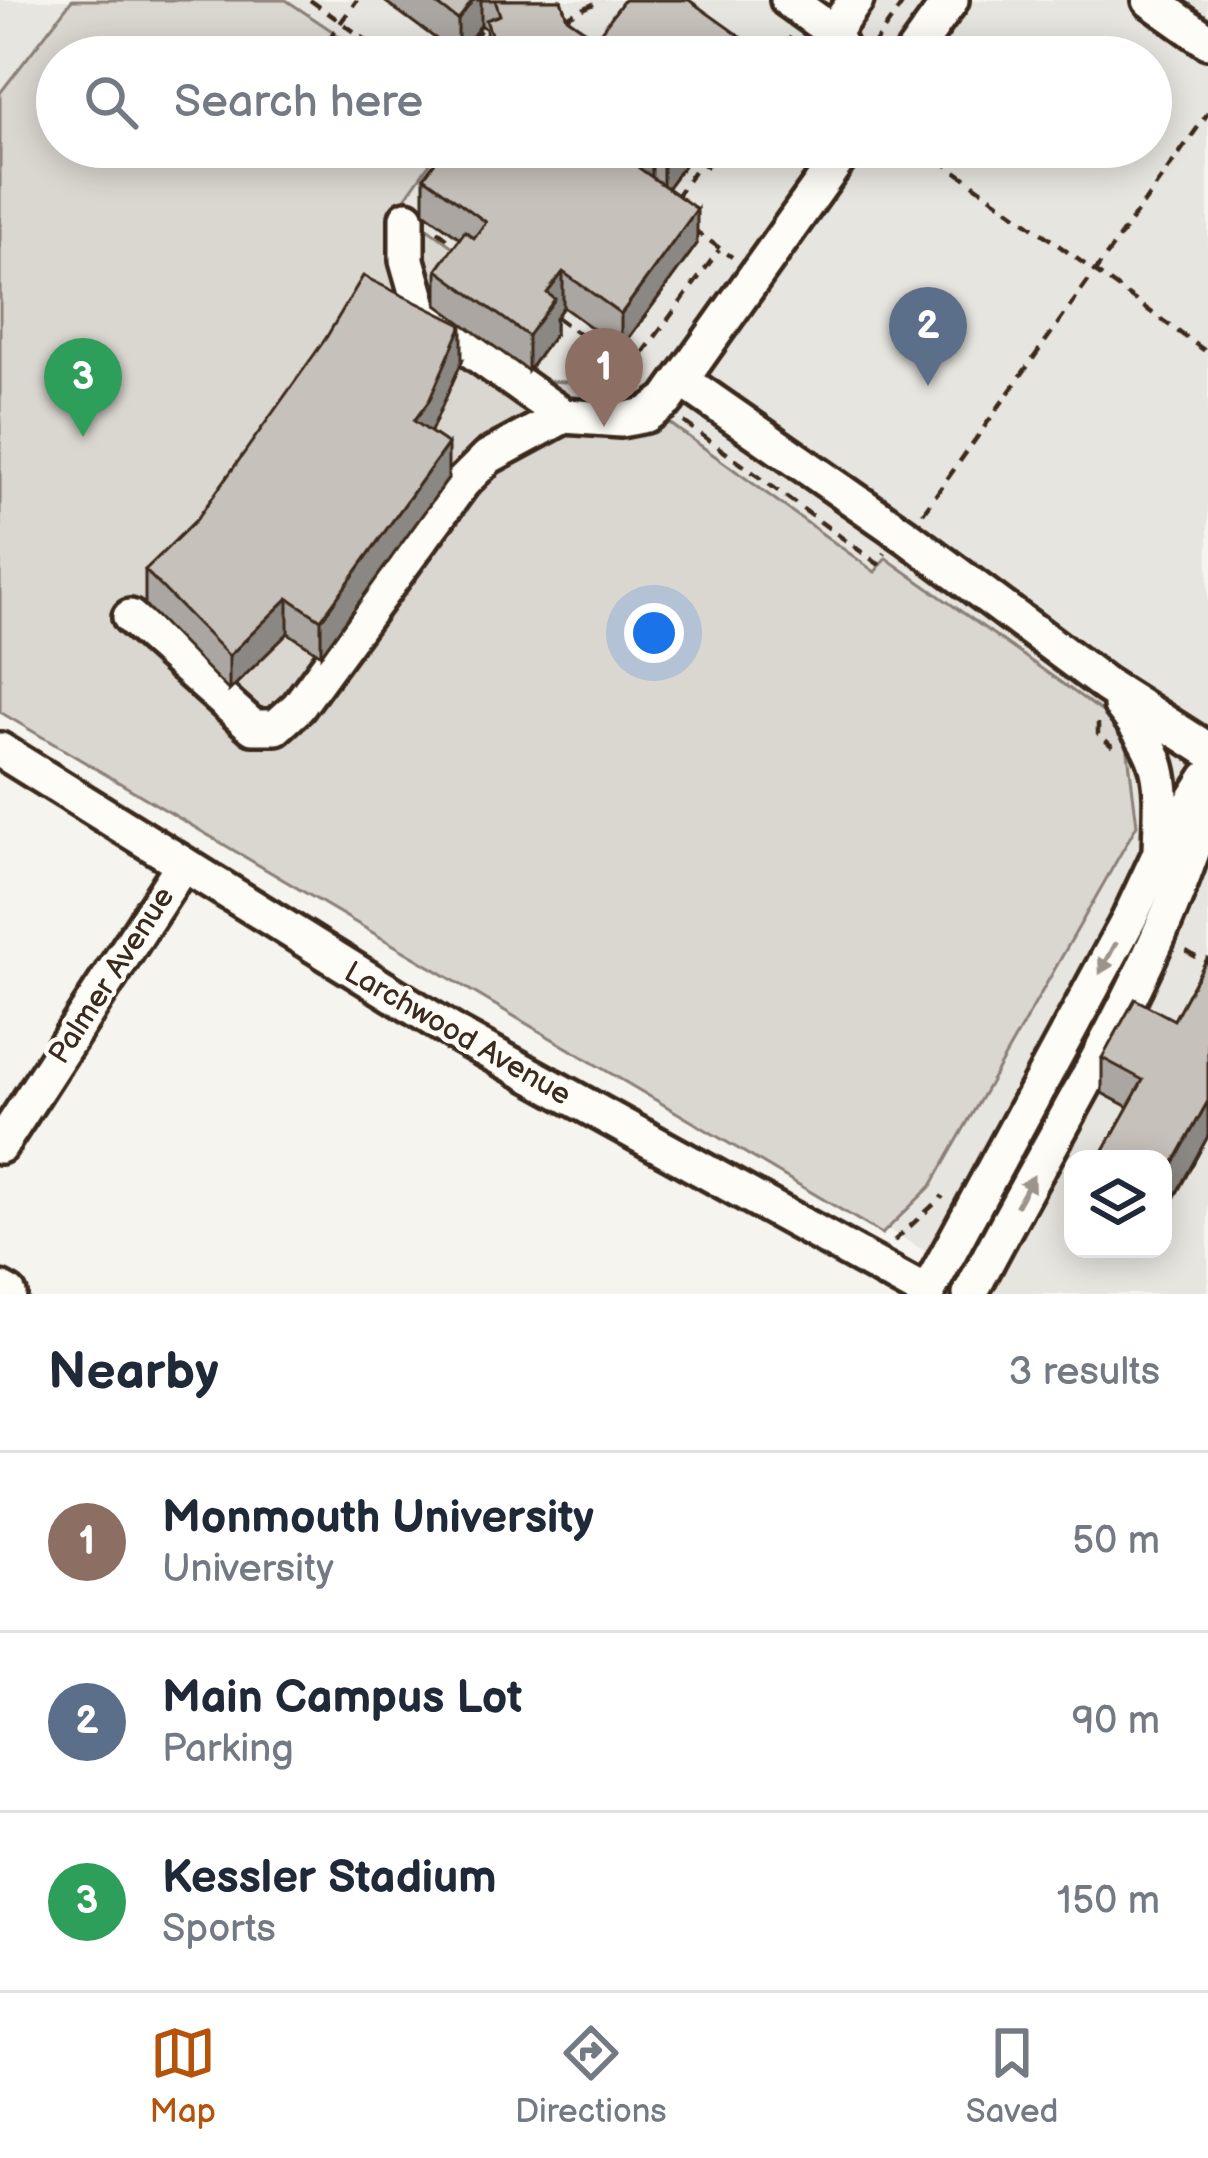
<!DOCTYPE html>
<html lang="en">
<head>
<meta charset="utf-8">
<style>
  body { margin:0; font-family:"Balsamiq Sans",sans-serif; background:#f6f6f7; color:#1f2937 }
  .controls { position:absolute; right:36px; bottom:36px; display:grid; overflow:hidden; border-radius:24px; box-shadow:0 6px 30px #0003 }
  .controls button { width:108px; height:108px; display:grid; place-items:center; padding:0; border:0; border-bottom:3px solid #e0e1e3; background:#fff; color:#1f2937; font:60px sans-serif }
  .you { position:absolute; left:654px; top:633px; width:42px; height:42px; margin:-30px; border:9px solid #fff; border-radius:50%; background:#1a73e8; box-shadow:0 0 0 18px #1a73e833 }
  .badge { display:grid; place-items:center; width:78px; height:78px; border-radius:50%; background:#b45309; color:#fff; font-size:39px; font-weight:700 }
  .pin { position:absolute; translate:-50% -99px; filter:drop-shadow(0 3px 6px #0008) }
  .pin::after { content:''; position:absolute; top:63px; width:42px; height:36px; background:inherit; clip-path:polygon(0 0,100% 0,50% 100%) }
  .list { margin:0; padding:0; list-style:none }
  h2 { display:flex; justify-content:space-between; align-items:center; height:156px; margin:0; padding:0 48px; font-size:51px }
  h2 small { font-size:39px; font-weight:400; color:#747a83 }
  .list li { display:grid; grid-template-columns:78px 1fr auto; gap:36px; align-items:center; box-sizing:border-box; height:180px; padding:0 48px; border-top:3px solid #e0e1e3 }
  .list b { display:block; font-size:45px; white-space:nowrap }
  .list p { margin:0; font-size:39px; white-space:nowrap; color:#747a83 }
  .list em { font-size:39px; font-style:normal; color:#747a83 }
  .icon { flex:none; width:66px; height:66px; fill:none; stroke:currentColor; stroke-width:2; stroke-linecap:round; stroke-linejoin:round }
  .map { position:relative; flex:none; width:1208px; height:1294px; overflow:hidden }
  .search { position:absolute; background:#fff; box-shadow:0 6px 30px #0003; left:36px; right:36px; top:36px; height:132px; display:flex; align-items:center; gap:30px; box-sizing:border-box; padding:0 42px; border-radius:66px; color:#747a83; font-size:45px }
  .sheet { height:696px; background:#fff }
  nav { display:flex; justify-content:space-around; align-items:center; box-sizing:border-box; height:168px; border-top:3px solid #e0e1e3; background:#fff; font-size:33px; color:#747a83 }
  nav a { display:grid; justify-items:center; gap:6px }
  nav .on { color:#b45309 }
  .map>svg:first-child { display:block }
  .built { fill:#e7e5df; fill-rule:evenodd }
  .green { fill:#dad6d0; stroke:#8a8077; stroke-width:3 }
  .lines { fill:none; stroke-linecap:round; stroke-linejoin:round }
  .minor-casing { stroke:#3b2a1e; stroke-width:42 }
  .path { stroke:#3b2a1e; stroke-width:4.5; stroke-dasharray:12 9; stroke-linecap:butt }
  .minor { stroke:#fdfcf7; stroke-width:33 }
  .wall { fill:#aba6a1; stroke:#3b2a1e; stroke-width:3 }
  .shaded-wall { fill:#8b8783; stroke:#3b2a1e; stroke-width:3 }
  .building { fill:#c7c1bb; stroke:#3b2a1e; stroke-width:3 }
  .oneway { fill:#9c938a }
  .labels { text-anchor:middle; stroke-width:9; stroke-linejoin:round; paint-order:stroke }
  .street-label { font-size:30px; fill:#3b2a1e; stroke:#fdfcf7 }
</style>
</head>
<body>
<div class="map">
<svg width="1208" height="1294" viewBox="0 0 1208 1294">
  <rect width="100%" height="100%" fill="#f5f4ee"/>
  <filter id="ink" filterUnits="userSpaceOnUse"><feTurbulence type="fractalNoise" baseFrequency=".00833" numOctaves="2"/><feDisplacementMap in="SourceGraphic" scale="24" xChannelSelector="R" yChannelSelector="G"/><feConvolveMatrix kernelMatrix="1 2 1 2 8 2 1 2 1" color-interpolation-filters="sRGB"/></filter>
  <g filter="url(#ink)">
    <path class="built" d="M0 0H1208V1289L1205 1294H998L0 708ZM57 57H1151V147H57ZM1073 1159H1163V1249H1073Z"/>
    <path class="green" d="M72 0H286L371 57H57V147H441L399 207 465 256 430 305 531 380 617 385 875 572 886 558 1125 728 1137 825 931 1186 882 1234 0 712V93Z"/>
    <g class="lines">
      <g class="minor-casing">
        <g id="minor">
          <path d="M788 0 833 32 844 57"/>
          <path d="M1150 0 1208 41"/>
          <path d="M833 32 856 0"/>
          <path d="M910 57 951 0"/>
          <path d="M407 218V260L423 316 531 393 564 416 621 420 646 415 667 400 847 147"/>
          <path d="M682 380 906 536 1106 685 1208 750"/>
          <path d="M130 617 253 727H276L298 707 463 482 488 457 564 416"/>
          <path d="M1121 705C1167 763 1162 780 1160 851"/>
          <path d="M0 750 460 1036 928 1294"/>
          <path d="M0 1146 183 864"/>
          <path d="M0 1289 9 1294"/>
          <path d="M927 1293 1129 919 1160 853 1208 778"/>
          <path d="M970 1294C1053 1132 1157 978 1208 802"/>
        </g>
      </g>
      <g class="path">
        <path d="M310 0 390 57"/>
        <path d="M564 18 602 0"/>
        <path d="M328 40 357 0"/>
        <path d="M872 47 905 0"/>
        <path d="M427 57 439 41"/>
        <path d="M461 57 483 26"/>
        <path d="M463 57 488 48"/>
        <path d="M777 57 791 37"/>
        <path d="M922 147 1208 353"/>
        <path d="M681 148 713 171"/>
        <path d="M675 198 711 147"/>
        <path d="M693 229 732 257"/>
        <path d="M438 231 457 246"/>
        <path d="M556 317 643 381"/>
        <path d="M630 371 719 250"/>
        <path d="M684 422 878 564 885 553"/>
        <path d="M923 513 1208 113"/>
        <path d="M1098 723V734L1113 747"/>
        <path d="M1186 951 1208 964"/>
        <path d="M894 1241 943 1196"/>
      </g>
      <use href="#minor" class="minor"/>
    </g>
    <g class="wall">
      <path d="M383 0H561L567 18 596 38 748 57H487L486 29 481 25 458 55Z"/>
      <path d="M685 147V164L667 188 697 244 621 349 563 307 555 318V334L528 371 437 305V270L460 238 424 212V177Z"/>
      <path d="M462 361 430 432 448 479 321 655 288 633 229 691 145 605V570Z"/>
      <path d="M1208 957V1136L1163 1218V1159L1128 1107 1102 1093V1058L1174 1020Z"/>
    </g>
    <g class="shaded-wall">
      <path d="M473 0H481V25L458 55V20Z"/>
      <path d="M748 42V57H737Z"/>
      <path d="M671 147H685V164L663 194V159Z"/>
      <path d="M652 151V186L639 168Z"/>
      <path d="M697 209V244L621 349V314Z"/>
      <path d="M563 272V307L555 318V334L528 371V336L547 293Z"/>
      <path d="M462 325V361L429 436 414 421Z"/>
      <path d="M448 444V479L321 655V620Z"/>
      <path d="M288 598V633L229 691V656Z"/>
      <path d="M1208 1101V1136L1163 1218V1182Z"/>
    </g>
    <g class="building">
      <path d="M431 0H473L458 20Z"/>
      <path d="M495 0H561L567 18 596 38 624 0H689L748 42 737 57H499L486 20 500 15Z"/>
      <path d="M446 147H671L663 159 652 151 639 168 697 209 621 314 563 272 547 293 555 299 528 336 437 270 465 231 474 238 486 222 424 177Z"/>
      <path d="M363 276 462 325 429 401 414 421 448 444 321 620 288 598 229 656 145 570 197 519 326 338Z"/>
      <path d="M1208 957V1101L1163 1182V1159H1099L1143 1080 1102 1058 1135 999 1174 1020Z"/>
    </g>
    <defs><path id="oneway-solid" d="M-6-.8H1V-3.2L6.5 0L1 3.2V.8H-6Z" transform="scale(3)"/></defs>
    <g class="oneway">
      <use href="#oneway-solid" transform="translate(1108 958) rotate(118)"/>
      <use href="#oneway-solid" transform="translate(1025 1191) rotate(-61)"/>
    </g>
  </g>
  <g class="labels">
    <g class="street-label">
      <text transform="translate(111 975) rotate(-57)" y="10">Palmer Avenue</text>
      <text transform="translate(458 1033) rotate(30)" y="10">Larchwood Avenue</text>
    </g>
  </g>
</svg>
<div class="controls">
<button><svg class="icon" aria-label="layers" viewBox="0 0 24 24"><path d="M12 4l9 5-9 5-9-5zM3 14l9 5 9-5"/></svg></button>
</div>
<div class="you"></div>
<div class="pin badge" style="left:604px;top:427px;background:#8d6e63">1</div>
<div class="pin badge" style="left:928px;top:386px;background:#5c6f8a">2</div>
<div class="pin badge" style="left:83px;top:437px;background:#2e9e5b">3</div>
<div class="search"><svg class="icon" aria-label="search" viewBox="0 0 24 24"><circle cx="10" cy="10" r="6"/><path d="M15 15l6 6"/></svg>Search here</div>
</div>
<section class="sheet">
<h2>Nearby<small>3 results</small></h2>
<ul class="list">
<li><span class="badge" style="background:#8d6e63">1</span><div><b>Monmouth University</b><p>University</p></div><em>50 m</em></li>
<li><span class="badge" style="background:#5c6f8a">2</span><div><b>Main Campus Lot</b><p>Parking</p></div><em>90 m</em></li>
<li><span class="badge" style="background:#2e9e5b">3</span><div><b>Kessler Stadium</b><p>Sports</p></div><em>150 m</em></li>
</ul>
</section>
<nav>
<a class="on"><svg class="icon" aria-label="map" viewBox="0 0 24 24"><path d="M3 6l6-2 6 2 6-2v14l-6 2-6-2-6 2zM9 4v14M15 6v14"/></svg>Map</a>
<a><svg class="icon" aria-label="directions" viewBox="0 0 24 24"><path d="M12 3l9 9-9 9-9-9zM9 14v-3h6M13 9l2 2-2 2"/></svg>Directions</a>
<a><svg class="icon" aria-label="saved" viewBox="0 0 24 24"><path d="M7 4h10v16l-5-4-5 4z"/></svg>Saved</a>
</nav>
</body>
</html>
